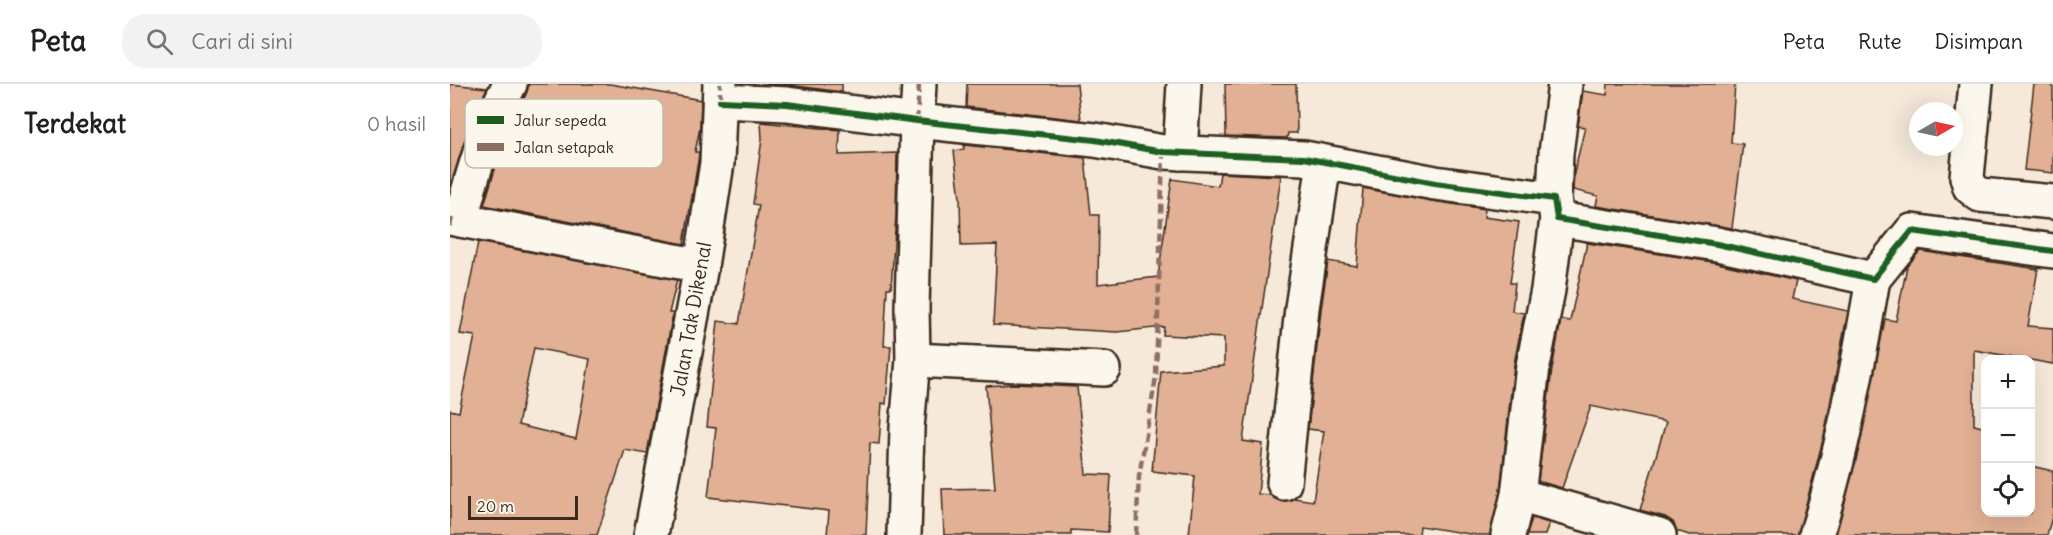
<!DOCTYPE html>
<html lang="id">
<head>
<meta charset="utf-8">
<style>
  body { margin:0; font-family:Delius,sans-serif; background:#f2f2f2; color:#202124 }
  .controls { position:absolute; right:18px; bottom:18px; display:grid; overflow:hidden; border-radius:12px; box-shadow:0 6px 24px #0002 }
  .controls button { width:54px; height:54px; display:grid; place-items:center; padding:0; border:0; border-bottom:2px solid #e0e0e0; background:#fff; color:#202124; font:30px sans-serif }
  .compass { position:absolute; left:1459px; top:18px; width:54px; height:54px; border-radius:50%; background:#fff; box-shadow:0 6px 24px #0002; rotate:81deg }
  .scale { position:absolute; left:18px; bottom:15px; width:110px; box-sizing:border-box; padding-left:6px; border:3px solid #3b2a1e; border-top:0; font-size:16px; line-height:21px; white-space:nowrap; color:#3b2a1e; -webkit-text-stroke:4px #fbf7ec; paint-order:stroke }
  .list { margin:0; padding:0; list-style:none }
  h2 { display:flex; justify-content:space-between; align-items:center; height:78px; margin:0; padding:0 24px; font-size:26px }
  h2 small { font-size:20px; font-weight:400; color:#757577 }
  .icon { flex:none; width:33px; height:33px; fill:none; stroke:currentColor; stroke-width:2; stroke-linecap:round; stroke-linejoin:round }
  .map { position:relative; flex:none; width:1603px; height:451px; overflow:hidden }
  header { display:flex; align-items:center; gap:36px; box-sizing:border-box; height:84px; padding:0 30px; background:#fff; border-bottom:2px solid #e0e0e0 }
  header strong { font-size:28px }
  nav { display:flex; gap:33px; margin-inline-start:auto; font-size:21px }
  .search { width:420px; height:54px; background:#f2f2f2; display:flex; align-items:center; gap:15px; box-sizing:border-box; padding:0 21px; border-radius:24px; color:#757577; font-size:22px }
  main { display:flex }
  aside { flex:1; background:#fff }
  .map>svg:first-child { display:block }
  .building { fill:#e2b094; stroke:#3b2a1e; stroke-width:1.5; fill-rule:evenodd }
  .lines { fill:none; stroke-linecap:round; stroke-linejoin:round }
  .minor-casing { stroke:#3b2a1e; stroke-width:38 }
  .minor { stroke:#fbf7ec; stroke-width:33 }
  .quiet { stroke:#8d6e63; stroke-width:4.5; stroke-dasharray:9 4.5; stroke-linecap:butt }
  .cycleway-casing { stroke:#fbf7ec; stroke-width:10 }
  .cycleway { stroke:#1b5e20; stroke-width:6 }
  .labels { text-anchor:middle; stroke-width:4.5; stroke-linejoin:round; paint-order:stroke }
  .street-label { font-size:20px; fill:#3b2a1e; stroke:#fbf7ec }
  .key { fill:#fbf7ec; stroke:#c1baae; stroke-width:1.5 }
  .key-label { font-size:16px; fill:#3b2a1e }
</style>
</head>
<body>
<header>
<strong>Peta</strong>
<div class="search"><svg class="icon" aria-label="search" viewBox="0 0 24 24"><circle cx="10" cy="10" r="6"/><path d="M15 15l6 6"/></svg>Cari di sini</div>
<nav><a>Peta</a><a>Rute</a><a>Disimpan</a></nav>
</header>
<main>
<aside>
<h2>Terdekat<small>0 hasil</small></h2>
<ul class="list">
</ul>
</aside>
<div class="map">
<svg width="1603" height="451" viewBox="0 0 1603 451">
  <rect width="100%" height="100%" fill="#f6e9da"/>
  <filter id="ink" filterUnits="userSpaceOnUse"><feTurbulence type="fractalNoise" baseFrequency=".0167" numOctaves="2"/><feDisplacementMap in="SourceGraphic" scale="12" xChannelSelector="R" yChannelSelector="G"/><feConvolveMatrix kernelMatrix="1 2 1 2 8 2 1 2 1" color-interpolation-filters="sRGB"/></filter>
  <g filter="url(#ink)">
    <g class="building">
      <path d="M0 0 37 4 19 43 0 103Z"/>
      <path d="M79 0H160L251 16 250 44 245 68H249L248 77 234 160 34 121 54 56 77 8Z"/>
      <path d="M310 0H392V8L339 1Z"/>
      <path d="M517 0H627L631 36 516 23Z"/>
      <path d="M775 0H846L847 49H838L837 54 776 52Z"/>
      <path d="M1158 0H1285L1281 59 1293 60 1282 144 1146 122 1148 112 1123 106 1124 89 1135 43 1128 42 1133 7 1157 11Z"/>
      <path d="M1584 0 1603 1V89L1574 86Z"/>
      <path d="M311 38 390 46 389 71 447 69 446 131 441 204H437L434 262H441L436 320 432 319 429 360 420 359 416 451H377L379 427 258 413 266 344 257 343 268 237 289 240 309 121 303 120 312 55Z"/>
      <path d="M514 61 635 74 641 131H649L648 200 708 193 722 95 768 102 770 89 831 92 793 357 813 360 808 410 821 411 832 418 844 414 863 417 874 347 858 345 871 226 878 177 907 182 913 104 982 117 1035 125 1034 133 1069 138 1060 199H1065L1062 227 1074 229 1064 280 1050 408 1040 451H1026L970 442 969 451H739L745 392 702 387 711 287 774 282V254L713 251 714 243 667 248 543 241 547 161 511 162 510 114 504 67 514 65Z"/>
      <path d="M28 158 227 196 219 229H223L197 370 175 366 147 451H0V326L9 328 25 252 10 250ZM84 264 140 275 126 355 68 341Z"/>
      <path d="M1137 159 1263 178 1346 197 1342 215 1398 227 1374 352 1348 451H1239L1227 447 1223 438 1215 433 1190 426 1216 338 1141 322 1112 404 1088 397 1102 285 1111 236 1120 237Z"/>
      <path d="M1470 167 1588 185 1578 242 1603 244V280L1524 266V341L1536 344V429H1581V382L1603 387V429L1597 451H1386L1410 360 1435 235 1446 237 1457 182Z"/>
      <path d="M564 300 627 303 636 390 661 391 658 448 621 446V451H494L492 405 545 404 536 302Z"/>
      <path d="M1082 434 1099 439 1095 451H1077Z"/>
    </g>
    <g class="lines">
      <g class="minor-casing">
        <g id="minor">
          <path d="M1526 0 1517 93 1520 103 1530 111 1603 118"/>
          <path d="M270 17 337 20 467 37 645 56 713 68 854 74 985 99 1104 115 1107 135 1267 160 1423 195 1462 147 1603 167"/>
          <path d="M730 69 734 0"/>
          <path d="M1104 115 1106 69 1115 0"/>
          <path d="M0 134 251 182"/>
          <path d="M11 136C22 89 36 43 60 0"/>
          <path d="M463 276 654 285"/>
          <path d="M834 399 852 224 874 79"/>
          <path d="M1068 411 1209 451"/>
          <path d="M201 451 251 182 267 79 270 0"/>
          <path d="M454 451 457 344 463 276 462 224 467 37 469 0"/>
          <path d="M1058 451 1068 411 1083 282 1098 206 1107 135"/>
          <path d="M1366 451C1393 368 1408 281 1423 195"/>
        </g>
      </g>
      <use href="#minor" class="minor"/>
      <g class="quiet">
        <path d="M270 17V0"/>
        <path d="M467 37 469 0"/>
        <path d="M0 142 2 134"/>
        <path d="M686 451 689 392 706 293 713 68"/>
      </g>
      <g class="cycleway-casing">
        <path id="cycleway" d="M270 17 337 20 467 37 645 56 713 68 854 74 985 99 1104 115 1107 135 1267 160 1423 195 1462 147 1603 167"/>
      </g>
      <use href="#cycleway" class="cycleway"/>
    </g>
  </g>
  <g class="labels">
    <g class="street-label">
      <text transform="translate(241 235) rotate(-80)" y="7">Jalan Tak Dikenal</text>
    </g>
  </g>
  <rect x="15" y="15" width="198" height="69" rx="9" class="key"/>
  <rect x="27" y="32" width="27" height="8" fill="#1b5e20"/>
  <rect x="27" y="59" width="27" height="8" fill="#8d6e63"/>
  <g class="key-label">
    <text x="64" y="42">Jalur sepeda</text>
    <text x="64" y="69">Jalan setapak</text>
  </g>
</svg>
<div class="controls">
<button>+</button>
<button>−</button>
<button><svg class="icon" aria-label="locate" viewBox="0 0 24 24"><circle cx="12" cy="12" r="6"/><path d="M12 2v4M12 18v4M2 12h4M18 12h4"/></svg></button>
</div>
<svg class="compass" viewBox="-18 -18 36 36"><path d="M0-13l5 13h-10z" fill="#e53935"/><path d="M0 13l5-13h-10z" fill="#757577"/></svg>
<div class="scale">20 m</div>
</div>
</main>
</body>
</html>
